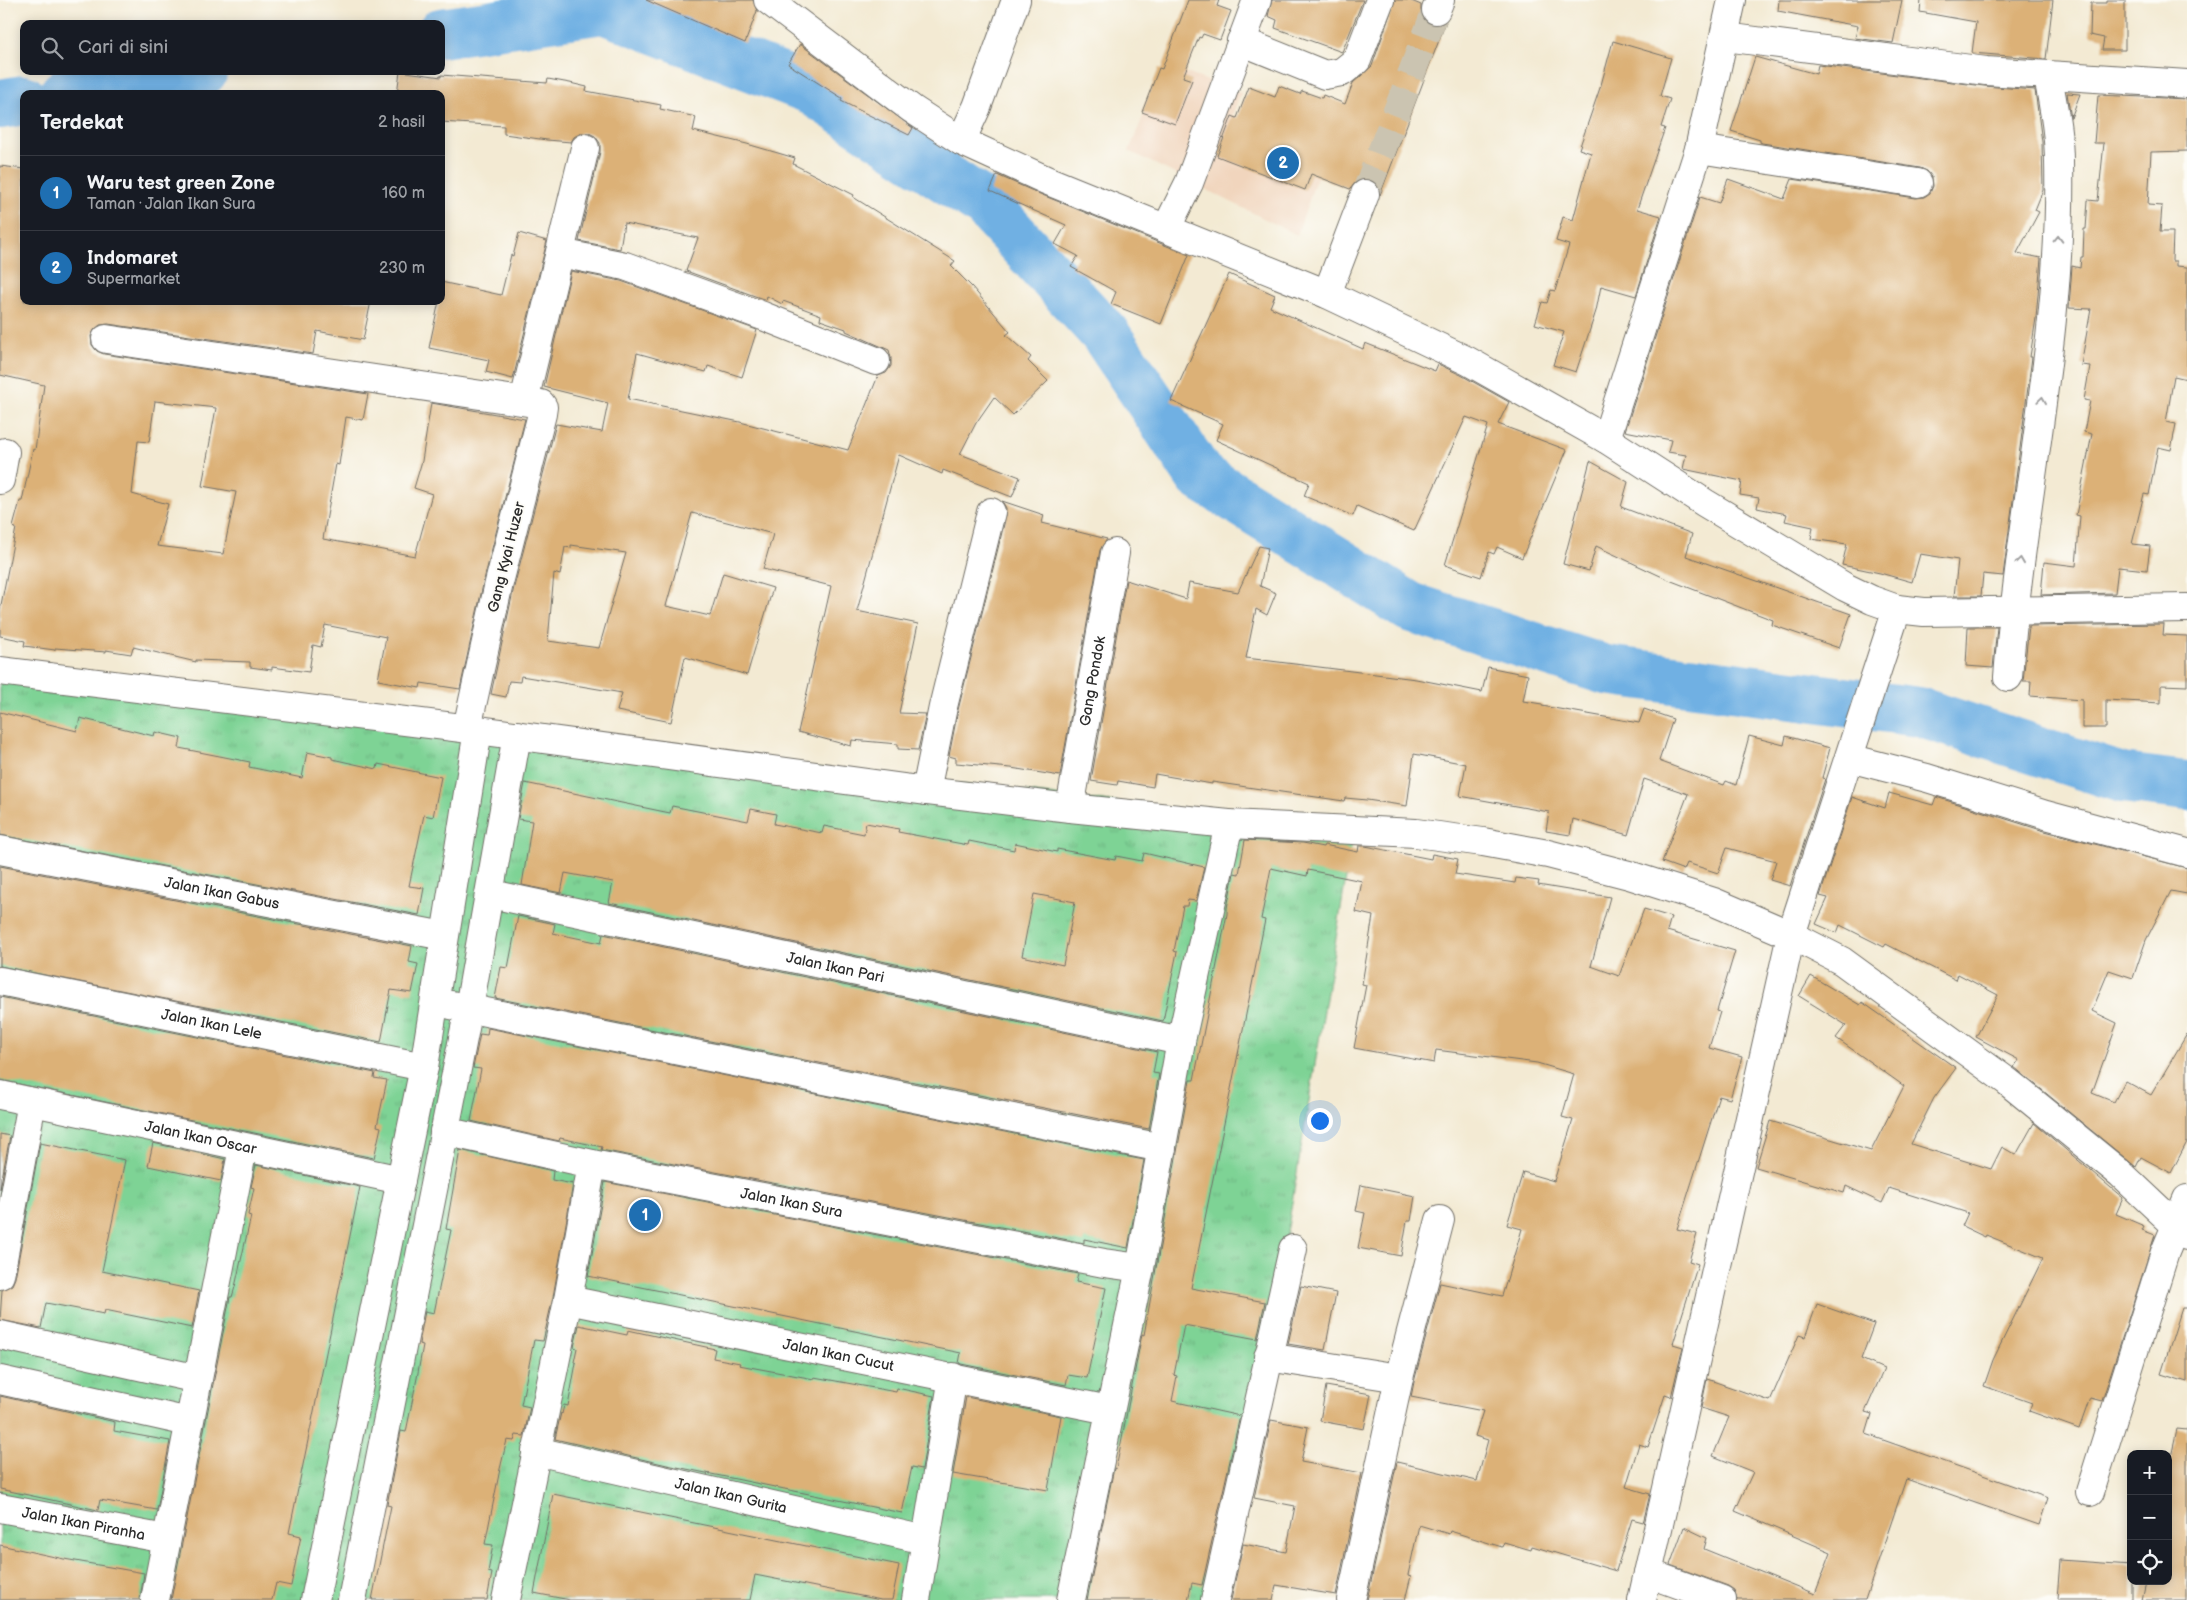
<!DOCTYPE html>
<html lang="id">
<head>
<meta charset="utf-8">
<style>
  body { margin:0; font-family:"Balsamiq Sans",sans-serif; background:#242831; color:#f1f3f6 }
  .controls { position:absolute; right:15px; bottom:15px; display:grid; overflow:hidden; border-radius:10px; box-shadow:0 2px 12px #0003 }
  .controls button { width:45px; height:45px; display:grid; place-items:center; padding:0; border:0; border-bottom:1px solid #363941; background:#171b24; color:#f1f3f6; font:25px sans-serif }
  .you { position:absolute; left:1319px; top:1120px; width:18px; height:18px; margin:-12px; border:4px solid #fff; border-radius:50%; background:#1a73e8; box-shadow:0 0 0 8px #1a73e833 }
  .badge { display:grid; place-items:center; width:32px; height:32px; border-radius:50%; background:#1f6fb2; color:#fff; font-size:16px; font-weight:700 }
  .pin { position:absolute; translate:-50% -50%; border:2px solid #fff; box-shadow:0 1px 5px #0006 }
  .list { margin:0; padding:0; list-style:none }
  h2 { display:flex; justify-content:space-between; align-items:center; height:65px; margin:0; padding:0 20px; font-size:21px }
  h2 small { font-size:16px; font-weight:400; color:#9ea1a6 }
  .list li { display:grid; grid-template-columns:32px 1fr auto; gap:15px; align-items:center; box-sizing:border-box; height:75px; padding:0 20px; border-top:1px solid #363941 }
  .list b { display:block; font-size:19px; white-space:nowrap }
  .list p { margin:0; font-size:16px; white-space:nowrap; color:#9ea1a6 }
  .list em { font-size:16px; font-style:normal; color:#9ea1a6 }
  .icon { flex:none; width:28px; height:28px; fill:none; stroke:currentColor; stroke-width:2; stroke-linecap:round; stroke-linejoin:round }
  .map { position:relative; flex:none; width:2187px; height:1600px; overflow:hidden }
  .search { position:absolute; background:#171b24; box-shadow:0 2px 12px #0003; left:20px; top:20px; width:425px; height:55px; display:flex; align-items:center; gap:12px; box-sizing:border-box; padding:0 18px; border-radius:10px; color:#9ea1a6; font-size:19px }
  .panel { position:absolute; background:#171b24; box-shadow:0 2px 12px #0003; left:20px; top:90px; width:425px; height:215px; border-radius:10px }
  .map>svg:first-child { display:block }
  .built { fill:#f1d5bd }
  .park { fill:url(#park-tufts); stroke:#547f60 }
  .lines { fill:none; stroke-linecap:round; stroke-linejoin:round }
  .river { stroke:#6fb0e3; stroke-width:50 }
  .building { fill:#dcb177; fill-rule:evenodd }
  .minor-tunnel { stroke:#cbc4b1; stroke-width:28; stroke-dasharray:28 14; stroke-linecap:butt }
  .minor-casing { stroke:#716e66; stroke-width:30 }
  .minor { stroke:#fff; stroke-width:28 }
  .oneway { stroke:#a0a0a0 }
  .labels { text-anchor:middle; stroke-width:4; stroke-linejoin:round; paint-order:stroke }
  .street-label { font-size:15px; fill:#2b2b2b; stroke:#fdfcf7 }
</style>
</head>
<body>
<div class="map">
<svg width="2187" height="1600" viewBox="0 0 2187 1600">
  <defs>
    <pattern id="park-tufts" width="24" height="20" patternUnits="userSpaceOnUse" patternTransform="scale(1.25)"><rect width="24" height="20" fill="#7ed395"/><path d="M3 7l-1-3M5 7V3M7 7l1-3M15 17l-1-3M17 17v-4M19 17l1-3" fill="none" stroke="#6db581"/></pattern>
  </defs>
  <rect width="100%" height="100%" fill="#fdfcf7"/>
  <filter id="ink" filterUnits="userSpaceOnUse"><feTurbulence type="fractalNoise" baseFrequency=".02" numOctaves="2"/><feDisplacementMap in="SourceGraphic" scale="10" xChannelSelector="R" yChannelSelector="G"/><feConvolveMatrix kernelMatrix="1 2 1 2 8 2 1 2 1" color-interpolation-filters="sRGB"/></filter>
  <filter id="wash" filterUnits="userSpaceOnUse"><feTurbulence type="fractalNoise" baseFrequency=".0096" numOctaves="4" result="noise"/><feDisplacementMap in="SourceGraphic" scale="20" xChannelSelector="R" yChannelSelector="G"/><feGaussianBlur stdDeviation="1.12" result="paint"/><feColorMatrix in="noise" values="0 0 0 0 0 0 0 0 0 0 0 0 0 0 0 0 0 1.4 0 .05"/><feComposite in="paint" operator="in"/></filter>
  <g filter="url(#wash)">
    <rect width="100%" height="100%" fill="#f3ead3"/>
    <path class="built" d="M1164 65 1241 93 1232 115 1323 159 1297 235 1129 151Z"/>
    <path class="park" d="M0 673 1354 830 1226 1600H0Z"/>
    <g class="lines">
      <g class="river">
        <path d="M441 33 603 9 810 89 985 204 1105 334 1200 476 1410 607 1606 670 1919 712 2122 778 2187 786"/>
        <path d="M64 94 203 71"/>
        <path d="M0 104 24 100"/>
      </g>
    </g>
    <g id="blocks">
      <g class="building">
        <path d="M646 0H753L757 11 745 43Z"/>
        <path d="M1188 0H1219L1217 6 1231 11 1220 40 1203 34 1201 38 1199 37 1183 77 1192 80 1175 124 1142 112 1159 68 1162 69Z"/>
        <path d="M1272 0H1363L1342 52 1275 28 1277 20 1268 16Z"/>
        <path d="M1395 0H1409L1421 5V13L1423 19 1430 24 1439 25 1446 22 1380 195 1377 185 1370 179H1362L1356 182 1350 189 1311 174 1305 190 1217 156 1232 116 1237 118 1249 87 1275 97 1279 86 1300 94 1302 91 1322 98 1323 95 1345 104 1353 83 1372 66Z"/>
        <path d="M1779 0H1902L1893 43 1855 38 1858 26 1778 11Z"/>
        <path d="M1921 0H2053L2046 59 1972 53 1976 22 1920 12Z"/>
        <path d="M2107 0H2125V50H2102L2104 38 2090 35 2091 3H2107Z"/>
        <path d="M1613 41 1671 58 1660 96 1670 99 1661 127 1665 128 1637 209 1661 216 1636 296 1601 286 1596 311 1576 372 1553 365 1564 332 1535 324 1542 302 1547 303 1551 290 1555 291 1569 245 1556 241 1563 217 1573 220 1591 153 1579 149 1601 85Z"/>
        <path d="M800 44 913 128 909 135 841 101 842 98 788 64Z"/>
        <path d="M1755 57 1816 74 1818 65 1984 86 2035 90 2042 142 2043 190 2035 210 2039 212 2017 253 2041 258 2036 318 2030 357H2032L2003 576 1983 574 1981 596H1954L1958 560 1920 554 1912 582 1880 573 1842 565 1847 544 1811 539 1813 527 1785 521 1787 514 1757 508 1759 498 1740 495 1742 481 1683 469 1686 455 1668 452 1671 440 1625 431 1700 197 1719 203 1728 179 1784 199 1792 179 1916 198 1924 197 1930 193 1933 186 1932 177 1927 171 1920 168 1762 143 1760 142V140L1731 131Z"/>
        <path d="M400 71 441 77V75L547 83 548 79 570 83 587 87 586 91 661 105 660 109 696 117 693 131 747 144 795 158 793 164 854 195 853 197 955 261 951 266 972 287 1010 332 1006 335 1031 357 1028 361 1048 381 1013 415 994 397 976 423 960 454 1020 477 1012 497 943 470 942 474 899 455 857 611 918 624 899 713 926 714 918 750 898 749V744L852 740 851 746 798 732 831 586 763 569 773 534 692 513 666 606 710 616 723 573 773 588 747 675 685 657 671 722 617 711 622 693 521 676 520 682 509 681 506 697 491 694 514 587 556 424 602 432 608 403 544 387 571 271 621 281 757 330 742 377 708 366 706 372 637 353 628 399 740 422 848 450 878 376 886 373 891 366V358L889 350 846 331V329L820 320 821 315 783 301 782 304 767 296 766 300 686 271 698 238 624 223 620 249 579 241 600 152V143L595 136 589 133H581L574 137 571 142 547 140 504 134V126L441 122V94H397ZM571 545 626 553 599 648 548 641 554 573 560 575 565 547 571 548Z"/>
        <path d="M2067 93 2080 94 2071 118 2069 106Z"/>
        <path d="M2098 95 2187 99V151L2151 152 2148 205 2162 206 2160 232H2173L2172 261H2176V266L2187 267V379L2174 376 2166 422 2176 424 2171 450 2158 447 2149 495 2144 494 2132 544 2150 546 2147 570 2118 567 2115 593 2041 595 2044 562 2076 566 2080 516 2076 515 2092 434 2084 432 2090 401 2084 400 2090 366 2081 365 2091 309 2069 308 2072 266 2080 268 2081 257H2083L2084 229H2086L2088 200 2098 201 2104 143H2094Z"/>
        <path d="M0 166 24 169V301H371L363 340 317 331 313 354 108 324 100 325 94 330 91 336 92 345 97 351 104 354 368 394 363 420 346 417 339 465 336 464 323 539 415 556 432 494 414 488 422 461 431 403 525 419 484 580 460 689 421 683 420 688 378 680 386 637 325 625 321 647 313 645 309 672 272 667V670L250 667V662L196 660V662L133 647 131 654 106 650V652L55 648V650L24 646 25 641 0 636V610L16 528 13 527 20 501H22L33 449 35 450 44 385 0 375ZM155 401 216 408 202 486 236 492 223 554 157 546 168 504 132 494 138 441 149 442Z"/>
        <path d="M997 175 1040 194 1189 255 1161 324 1111 304 1116 292 1071 267 1078 256 1055 244 1066 225 990 191Z"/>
        <path d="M519 233 547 241 513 379 486 372 489 360 429 348 439 301H441V282L501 295 511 255 513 256Z"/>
        <path d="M1229 274 1275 295 1270 307 1363 349 1365 343 1435 371 1438 364 1461 375 1509 402 1498 424 1567 450 1522 558 1497 547 1494 554 1489 552 1481 577 1445 565 1488 425 1466 417 1414 531 1357 506 1353 516 1304 496 1309 483 1216 440 1223 424 1171 401Z"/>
        <path d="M1590 461 1628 482 1621 507 1692 534 1686 556 1851 614 1839 648 1772 625 1773 620 1669 580 1596 546 1589 571 1563 564Z"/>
        <path d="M1002 501 1044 515 1042 523 1107 539 1100 550 1060 776 1011 768 956 763V758L949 756 958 710 1006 516V508Z"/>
        <path d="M1259 546 1268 548 1260 586 1276 593 1267 615 1256 609 1246 658 1416 679 1482 692 1488 667 1528 675 1523 701 1542 704V706L1639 723 1644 709 1673 719 1659 761 1724 785 1726 781 1736 785 1749 736 1784 745 1786 736 1830 748 1822 778 1825 779 1790 886 1770 880 1776 861 1727 848 1718 873 1687 863 1684 870 1662 862 1688 794 1644 779 1628 835 1573 819 1570 835 1546 831 1549 812 1460 796 1466 764 1414 754 1407 806 1367 800 1345 798 1344 801 1212 782V784L1155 774 1153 787 1118 781 1117 785 1091 781 1126 580 1186 599 1189 583 1238 592Z"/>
        <path d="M2164 624 2163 635 2187 636V686L2161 685V703L2106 700V728H2082V700L2030 696 2031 681H2023L2029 626Z"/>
        <path d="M1968 627H1997L1993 668 1966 666Z"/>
        <path d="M0 712 77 731 80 718 154 736 155 732 181 738 179 748 250 762 249 767 302 778 307 752 332 757V759L377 769 378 764 441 777 433 817 424 815 409 886 424 888 419 915 0 835Z"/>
        <path d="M525 783 670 813 672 806 748 821 751 809 776 814 774 824 822 833 824 826 864 834 866 823 899 829 898 832 968 845 969 841 1014 850 1015 843 1057 852V849L1115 860 1116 856 1142 861 1144 853 1204 867 1196 901 1188 900 1187 906H1183L1174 951 1177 952 1163 1021 609 903 613 882 565 873 561 893 522 885 532 821 518 819ZM1034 894 1075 902 1063 965 1022 956Z"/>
        <path d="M1889 793 1933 805 1936 797 2041 830 2187 868V894L2171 891 2146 940 2133 978 2109 970 2092 1011 2117 1023 2092 1093 2114 1102 2125 1081 2151 1095 2187 1034V1142L2171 1173 2141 1157 2136 1167 2014 1067 2019 1060 1976 1037 1998 995 1958 974 1956 980 1886 944 1884 947 1840 925 1837 933 1816 924 1828 898 1820 896 1852 797 1885 808Z"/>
        <path d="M1245 840 1303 843 1323 847 1324 845 1358 852 1359 846H1365L1431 859 1432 854 1458 859 1455 874 1515 883 1516 878 1539 881 1538 885 1610 897 1591 966 1619 976 1644 909 1671 917 1667 931 1735 951 1717 1011 1720 1012 1709 1048 1742 1057 1730 1099 1719 1096 1677 1229 1697 1234 1689 1261 1698 1264 1673 1344 1683 1347 1671 1397 1665 1395 1648 1447 1639 1444 1626 1487 1650 1494 1644 1519 1643 1522 1632 1519 1616 1571 1532 1546 1531 1550 1504 1542 1502 1547 1450 1531 1449 1534 1419 1525 1408 1575 1411 1576 1405 1600H1367L1397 1462 1477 1481 1488 1440 1475 1436 1483 1411 1411 1397 1414 1382 1440 1283 1502 1296 1522 1229 1507 1225 1523 1172 1554 1181 1573 1120 1562 1117 1574 1074 1537 1063 1436 1050 1434 1063 1354 1048 1366 985 1362 984 1373 916 1356 912 1362 881 1308 870 1307 876 1271 868 1261 919 1265 920 1191 1288 1265 1302 1257 1339 1184 1325 1174 1375 1177 1376 1172 1401 1240 1416 1202 1585 1192 1583 1188 1600H1087L1114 1468 1116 1469 1142 1334 1144 1335 1190 1080H1194L1227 914V908L1234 873 1239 874Z"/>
        <path d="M0 866 412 946 409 962 418 964 412 993 391 990 381 1042 0 966Z"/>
        <path d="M518 916 555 924 553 933 601 943 603 934 1157 1052 1153 1073 1159 1074 1149 1129 495 998 501 967 508 968Z"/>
        <path d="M1811 976 1860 1005 1862 1002 1956 1068 1934 1098 1911 1144 1991 1169 2002 1147 2016 1155 2034 1123 2123 1198 2116 1214 2144 1226 2142 1230 2155 1235 2102 1401 2090 1398 2079 1429 2029 1411 2032 1403 1984 1386 1993 1360 2043 1258 1986 1235 1985 1237 1962 1226 1968 1213 1889 1188 1882 1203 1846 1186 1844 1193 1756 1167 1770 1121 1871 1151 1904 1086 1836 1038 1846 1025 1799 996Z"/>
        <path d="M0 997 375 1073 374 1078 387 1080 377 1126 381 1127 374 1158 0 1080Z"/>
        <path d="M488 1028 1144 1160 1128 1248 1084 1239V1243L601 1150 602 1147 560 1138 559 1141 471 1121 481 1069 473 1068 480 1034 487 1035Z"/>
        <path d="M0 1134 10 1136 0 1189Z"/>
        <path d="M40 1143 125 1160 102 1271 199 1291 192 1328 105 1310 104 1314 46 1303 41 1328 0 1320 2 1290 12 1285 15 1278Z"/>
        <path d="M153 1143 225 1159 221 1181 148 1166Z"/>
        <path d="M460 1150 553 1171 552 1180 573 1184 553 1297 543 1341 534 1340 521 1405 530 1407 524 1436 516 1435 514 1441 507 1440 500 1469 485 1544 493 1545 488 1572 492 1573 487 1600H372L391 1506 387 1505 401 1431 406 1432 417 1378 423 1345 419 1344 425 1311 434 1313 451 1230 446 1229Z"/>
        <path d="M256 1165 360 1187 289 1533 301 1536 296 1560 291 1586 276 1583 272 1600H171L230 1297H232L235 1287 251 1216 248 1215 254 1188 251 1187Z"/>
        <path d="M605 1182 1078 1274 1076 1282 1106 1288 1087 1378 1068 1375 1066 1385 961 1364 959 1363 961 1353 588 1276Z"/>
        <path d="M1361 1185 1415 1196 1411 1221H1407L1401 1256 1358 1248 1365 1213 1356 1211Z"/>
        <path d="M1301 1286 1336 1293 1325 1350 1288 1344Z"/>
        <path d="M1817 1304 1874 1324 1861 1359 1884 1369 1865 1412 1872 1414 1866 1434 2048 1498 2039 1525 1906 1479 1865 1600H1737L1734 1590 1728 1586 1670 1565 1684 1527 1707 1538 1704 1549 1815 1594 1831 1552 1735 1511 1753 1472 1713 1456 1729 1417 1701 1408 1707 1379 1770 1401 1799 1335 1805 1337Z"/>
        <path d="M2182 1308H2187V1382L2161 1374Z"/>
        <path d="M579 1325 627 1335 628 1330 715 1349 713 1358 740 1363 739 1365 814 1379V1377L896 1392 897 1388 934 1396 922 1469 912 1467 902 1513 667 1465 555 1439 561 1413 562 1414 564 1405 568 1406 576 1363 574 1362 577 1348 574 1347Z"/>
        <path d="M1326 1386 1371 1394 1364 1429 1320 1421Z"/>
        <path d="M0 1396 115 1422 114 1431 170 1441 157 1510 100 1500 98 1510 0 1489Z"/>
        <path d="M966 1397 1061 1416 1048 1490 953 1474Z"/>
        <path d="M1271 1420 1308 1427 1301 1462 1362 1473 1336 1595 1276 1585 1273 1600H1231L1243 1544 1286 1552 1295 1506 1254 1498Z"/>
        <path d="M2177 1429 2187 1430V1600H2141L2145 1581H2168V1470Z"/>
        <path d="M553 1494 899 1565 892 1600H881L755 1575 750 1600H570L534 1593Z"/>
        <path d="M0 1545 64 1559 144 1573 140 1600H0Z"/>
        <path d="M2060 1560 2131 1565V1600H2057Z"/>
      </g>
    </g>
  </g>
  <g filter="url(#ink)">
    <use href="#blocks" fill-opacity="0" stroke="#716e66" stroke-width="1"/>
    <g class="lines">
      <path class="minor-tunnel" d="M1365 194 1436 10"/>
      <g class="minor-casing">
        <g id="minor">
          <path d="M768 0 912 109 961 141 1046 180 1327 294 1468 361 1606 439 1705 503 1845 587 1872 600 1897 609 1924 612 2187 608"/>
          <path d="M1436 10 1440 0"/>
          <path d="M1725 37 1986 71 2187 84"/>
          <path d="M1241 41 1325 75 1342 72 1357 60 1380 0"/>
          <path d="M961 141 977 107 1016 0"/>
          <path d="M1699 149 1918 183"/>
          <path d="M1167 227 1189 183 1257 0"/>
          <path d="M560 253 625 266 763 316 876 361"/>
          <path d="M1327 294 1365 194"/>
          <path d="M106 339 541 404 543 407 542 414 499 583 467 728"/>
          <path d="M524 401 585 148"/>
          <path d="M1606 439 1699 149 1732 0"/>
          <path d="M0 480 5 452"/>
          <path d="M0 671 478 730 926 791 1070 808 1229 824 1416 833 1483 842 1548 854 1629 875 1714 902 1791 935 1842 961 2008 1082 2121 1174 2187 1236"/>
          <path d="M2008 677C2021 505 2063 335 2059 162 2059 133 2053 105 2048 76"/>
          <path d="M1849 758 1927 778 2046 815 2187 853"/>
          <path d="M926 791 943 707 991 512"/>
          <path id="s1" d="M1070 808 1115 553"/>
          <path id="s2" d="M0 850 444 936"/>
          <path id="s3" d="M491 894 1181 1041"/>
          <path id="s4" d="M0 981 424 1067"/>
          <path d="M451 1005 1162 1148"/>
          <path id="s5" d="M0 1095 401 1180"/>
          <path id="s6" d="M444 1131 592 1164 1104 1263 1140 1268"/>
          <path d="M0 1275 32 1102"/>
          <path id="s7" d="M568 1300 1109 1410"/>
          <path d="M0 1335 198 1379"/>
          <path d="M1268 1357 1399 1378"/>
          <path d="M0 1380 189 1422"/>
          <path id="s8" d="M536 1451 925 1540"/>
          <path d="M2090 1492 2165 1252 2187 1199"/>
          <path id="s9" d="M0 1508 166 1539"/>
          <path d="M1648 1573 1722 1600"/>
          <path d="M155 1600 243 1148"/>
          <path d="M315 1600 424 1067 478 730"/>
          <path d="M352 1600 469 1008 517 735"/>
          <path d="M506 1600 568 1300 592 1164"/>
          <path d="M916 1600 953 1377"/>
          <path d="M1071 1600 1140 1268 1181 1041 1229 824"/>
          <path d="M1215 1600 1293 1249"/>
          <path d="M1351 1600 1399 1378 1440 1220"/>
          <path d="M1642 1600 1791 935 1897 609"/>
        </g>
      </g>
      <use href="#minor" class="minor"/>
    </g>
    <defs><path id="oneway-chevron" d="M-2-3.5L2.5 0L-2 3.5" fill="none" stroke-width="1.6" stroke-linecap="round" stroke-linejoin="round" transform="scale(1.25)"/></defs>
    <g class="oneway">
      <use href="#oneway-chevron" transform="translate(2058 239) rotate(-89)"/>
      <use href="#oneway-chevron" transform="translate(2042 400) rotate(-82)"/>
      <use href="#oneway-chevron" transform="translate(2020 561) rotate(-82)"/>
    </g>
  </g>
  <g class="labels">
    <g class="street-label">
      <text transform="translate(506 557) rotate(-76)" y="5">Gang Kyai Huzer</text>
      <text dy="5" stroke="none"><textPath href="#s1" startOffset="129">Gang Pondok</textPath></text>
      <text dy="5" stroke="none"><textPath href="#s2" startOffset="226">Jalan Ikan Gabus</textPath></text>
      <text dy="5" stroke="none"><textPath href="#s3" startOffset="352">Jalan Ikan Pari</textPath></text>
      <text dy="5" stroke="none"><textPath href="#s4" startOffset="216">Jalan Ikan Lele</textPath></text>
      <text dy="5" stroke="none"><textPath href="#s5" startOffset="205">Jalan Ikan Oscar</textPath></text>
      <text dy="5" stroke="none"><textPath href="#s6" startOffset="355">Jalan Ikan Sura</textPath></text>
      <text dy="5" stroke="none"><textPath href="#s7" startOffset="276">Jalan Ikan Cucut</textPath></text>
      <text dy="5" stroke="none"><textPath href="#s8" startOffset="200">Jalan Ikan Gurita</textPath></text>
      <text dy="5" stroke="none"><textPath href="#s9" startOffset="85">Jalan Ikan Piranha</textPath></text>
    </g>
  </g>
</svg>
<div class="controls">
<button>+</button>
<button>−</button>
<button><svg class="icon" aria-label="locate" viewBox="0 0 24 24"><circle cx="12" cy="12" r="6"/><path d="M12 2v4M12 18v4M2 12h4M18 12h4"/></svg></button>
</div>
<div class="you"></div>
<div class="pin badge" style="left:645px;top:1215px">1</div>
<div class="pin badge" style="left:1283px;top:163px">2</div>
<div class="search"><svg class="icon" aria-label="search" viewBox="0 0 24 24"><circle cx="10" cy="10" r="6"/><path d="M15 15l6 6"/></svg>Cari di sini</div>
<section class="panel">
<h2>Terdekat<small>2 hasil</small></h2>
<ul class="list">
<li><span class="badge">1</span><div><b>Waru test green Zone</b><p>Taman · Jalan Ikan Sura</p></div><em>160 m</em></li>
<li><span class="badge">2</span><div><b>Indomaret</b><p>Supermarket</p></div><em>230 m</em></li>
</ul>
</section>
</div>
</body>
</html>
